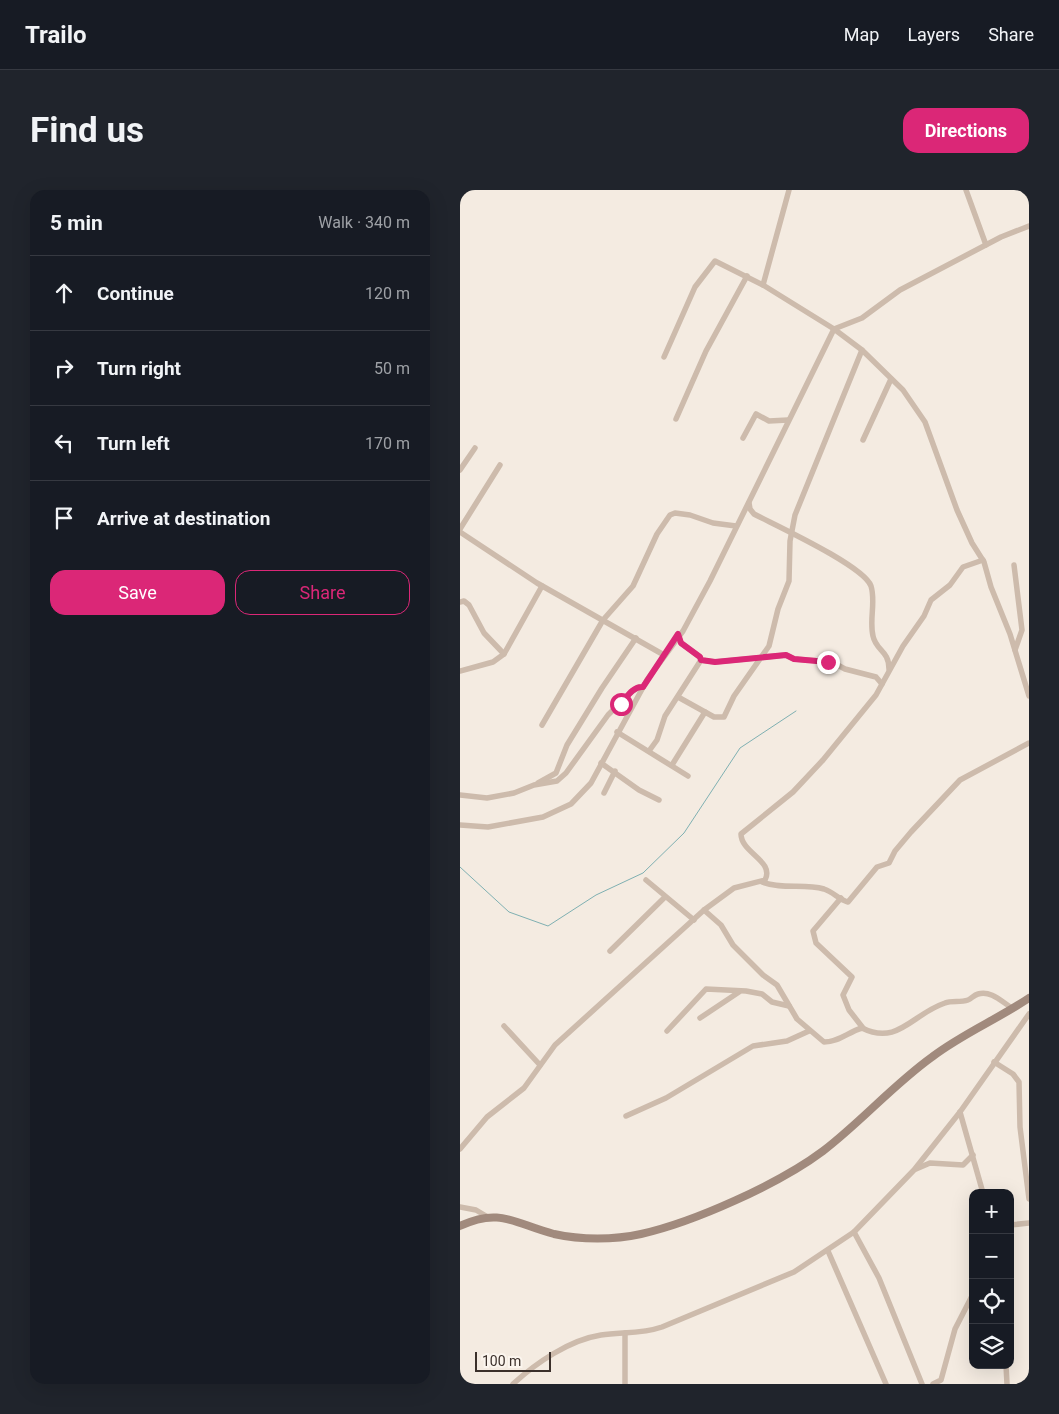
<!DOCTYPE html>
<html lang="en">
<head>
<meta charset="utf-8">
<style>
  body { margin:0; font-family:Roboto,sans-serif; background:#20242c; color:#f1f3f6 }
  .controls { position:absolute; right:15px; bottom:15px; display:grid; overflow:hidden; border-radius:10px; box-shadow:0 5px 20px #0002 }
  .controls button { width:45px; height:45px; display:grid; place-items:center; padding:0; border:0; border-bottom:1px solid #363941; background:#171b24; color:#f1f3f6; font:25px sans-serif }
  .scale { position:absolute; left:15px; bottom:12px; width:76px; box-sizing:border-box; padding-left:5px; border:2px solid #3b302b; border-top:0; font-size:14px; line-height:18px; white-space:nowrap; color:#3b302b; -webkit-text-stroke:4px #fbf5ee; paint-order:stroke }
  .stop { position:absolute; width:15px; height:15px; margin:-11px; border:4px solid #db2777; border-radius:50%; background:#fff }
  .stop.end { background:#db2777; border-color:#fff; box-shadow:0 1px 5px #0008 }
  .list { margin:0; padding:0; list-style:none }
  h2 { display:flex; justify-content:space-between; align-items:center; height:65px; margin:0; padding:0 20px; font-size:21px }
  h2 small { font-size:16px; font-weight:400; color:#9ea1a6 }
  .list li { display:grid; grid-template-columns:32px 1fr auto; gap:15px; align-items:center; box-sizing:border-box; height:75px; padding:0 20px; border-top:1px solid #363941 }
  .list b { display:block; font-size:19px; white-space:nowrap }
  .list em { font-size:16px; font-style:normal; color:#9ea1a6 }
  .actions { display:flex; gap:10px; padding:15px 20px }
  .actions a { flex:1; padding:11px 0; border:1px solid #db2777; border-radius:15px; text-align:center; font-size:18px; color:#db2777 }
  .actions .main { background:#db2777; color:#fff }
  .icon { flex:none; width:28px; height:28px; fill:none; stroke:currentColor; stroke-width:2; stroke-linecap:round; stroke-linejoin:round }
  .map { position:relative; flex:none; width:569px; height:1194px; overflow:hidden; border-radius:15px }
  header { display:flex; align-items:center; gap:30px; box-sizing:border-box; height:70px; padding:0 25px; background:#171b24; border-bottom:1px solid #363941 }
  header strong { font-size:24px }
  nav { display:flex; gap:28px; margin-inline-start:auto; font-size:18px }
  .intro { display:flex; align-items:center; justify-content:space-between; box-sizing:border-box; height:120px; padding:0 30px }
  h1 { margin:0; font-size:35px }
  .button { padding:12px 22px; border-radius:15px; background:#db2777; color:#fff; font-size:18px; font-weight:700 }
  main { display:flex; gap:30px; padding:0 30px }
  aside { flex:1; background:#171b24; border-radius:15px; box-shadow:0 5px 20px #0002 }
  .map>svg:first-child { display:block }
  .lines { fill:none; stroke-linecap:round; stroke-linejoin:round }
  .stream { stroke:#7fb0b2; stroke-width:1 }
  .street { stroke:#cdbbac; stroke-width:5.5 }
  .secondary { stroke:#a18a7d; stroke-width:8 }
  .route { stroke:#db2777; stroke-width:6 }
</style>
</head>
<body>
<header>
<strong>Trailo</strong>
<nav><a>Map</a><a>Layers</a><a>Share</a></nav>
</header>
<div class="intro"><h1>Find us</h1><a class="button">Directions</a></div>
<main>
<aside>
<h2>5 min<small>Walk · 340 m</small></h2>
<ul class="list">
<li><svg class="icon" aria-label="ahead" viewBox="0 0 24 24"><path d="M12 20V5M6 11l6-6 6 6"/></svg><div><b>Continue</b></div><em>120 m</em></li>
<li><svg class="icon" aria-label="right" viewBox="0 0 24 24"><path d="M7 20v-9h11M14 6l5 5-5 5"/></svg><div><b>Turn right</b></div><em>50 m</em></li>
<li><svg class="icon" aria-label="left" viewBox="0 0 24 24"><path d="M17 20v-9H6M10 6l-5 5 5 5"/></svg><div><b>Turn left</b></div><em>170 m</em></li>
<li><svg class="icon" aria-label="arrive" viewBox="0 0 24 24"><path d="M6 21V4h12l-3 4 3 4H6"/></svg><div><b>Arrive at destination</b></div></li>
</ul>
<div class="actions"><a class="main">Save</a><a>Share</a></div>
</aside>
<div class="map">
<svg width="569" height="1194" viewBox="0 0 569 1194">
  <rect width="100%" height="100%" fill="#f4ebe1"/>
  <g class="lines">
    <path class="stream" d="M0 677 49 722 88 736 136 705 183 683 224 643 280 558 336 521"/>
    <g class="street">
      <path d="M506 0 526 55"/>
      <path d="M566 0 569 6"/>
      <path d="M303 95 329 0"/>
      <path d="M204 167 235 97 255 71 303 95 374 139 402 160 443 200 465 232 497 320 512 353 524 372 531 397 550 444 569 506"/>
      <path d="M216 229 246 161 287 86"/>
      <path d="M283 248 296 224 309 231 328 230"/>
      <path d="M403 250 431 189"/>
      <path d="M0 280 15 258"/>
      <path d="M289 313 290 319 294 324C317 336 404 376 411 396 416 412 409 430 413 446 416 461 429 460 429 479"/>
      <path d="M0 339 40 275"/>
      <path d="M0 342 77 393 204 465"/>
      <path d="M554 375 562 440 555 460"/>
      <path d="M0 412 4 411 9 415 24 443 44 464"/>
      <path d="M241 470 255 472 326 465 334 469 372 472 385 479 416 487 422 494"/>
      <path d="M0 481 33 472 44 464 82 396"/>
      <path d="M218 507 245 522"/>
      <path d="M82 535 143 430 173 396 197 344 210 325 215 323 230 325 253 333 276 336"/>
      <path d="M157 542 228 586"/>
      <path d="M189 561 197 550 205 526 241 470 240 467 221 453 218 444"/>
      <path d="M141 573 179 600 199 610"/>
      <path d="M212 575 245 522 254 527H264L274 506 309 456 318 419 329 391 330 351 335 325 402 160"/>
      <path d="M78 593 96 583 107 555 142 498 176 448"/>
      <path d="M144 603 155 581"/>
      <path d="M0 605 27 608 54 603 74 595 97 591 106 583 148 525 170 503 179 497H183"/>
      <path d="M0 635 28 637 83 627 111 614 131 593 187 490 223 441 250 391 374 139 402 128 440 100 541 47 569 36"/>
      <path d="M186 690 234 730"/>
      <path d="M302 692C323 700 344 693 364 699 373 702 380 710 388 712L417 677 429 673 435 661 451 642 500 590 569 553"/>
      <path d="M381 708 353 741 356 753 392 787 383 805 389 820 403 838"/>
      <path d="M244 720 261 735 273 755 303 785 317 795 337 829 364 852C379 852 388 842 402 838 438 856 452 824 485 813 492 810 500 813 508 810 511 809 514 805 518 804 531 800 542 812 552 818"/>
      <path d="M150 761 205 707"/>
      <path d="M240 828 279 802"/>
      <path d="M44 836 80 875"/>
      <path d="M207 841 246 799 286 801 302 804 312 812 329 816"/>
      <path d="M534 872 553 884 559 892 560 937 569 1009"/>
      <path d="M500 922 523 1003"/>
      <path d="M166 926 206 908 293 856 327 851 349 841"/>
      <path d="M0 959 27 927 64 898 95 855 244 720 274 698 305 690C315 671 281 663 281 644L333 602 363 570 416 505 443 456 464 426 471 410 490 395 503 377 523 370"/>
      <path d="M456 979 470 973 503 975 513 965"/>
      <path d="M0 1017 16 1020 26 1026"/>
      <path d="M550 1035 569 1033"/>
      <path d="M394 1042 419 1088 462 1194"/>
      <path d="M368 1061 426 1194"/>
      <path d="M165 1143V1194"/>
      <path d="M546 1175 547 1194"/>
      <path d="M53 1194C76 1173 109 1150 141 1145 162 1142 182 1144 202 1137L334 1082 394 1042 454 980 500 922 569 824"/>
      <path d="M473 1194 481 1190 495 1139 513 1104"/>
    </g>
    <path class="secondary" d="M0 1036C40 1017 55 1034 94 1044 121 1050 154 1050 181 1044 234 1032 319 994 363 961 401 932 433 895 472 867 502 844 538 829 569 808"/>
  </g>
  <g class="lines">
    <path class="route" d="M161 514C167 507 173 496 183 497L218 444 221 453 240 467 241 470 255 472 326 465 334 469 368 472"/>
  </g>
</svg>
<div class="controls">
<button>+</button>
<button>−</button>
<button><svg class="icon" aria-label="locate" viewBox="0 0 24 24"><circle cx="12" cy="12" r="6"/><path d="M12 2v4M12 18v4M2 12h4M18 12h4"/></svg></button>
<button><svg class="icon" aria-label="layers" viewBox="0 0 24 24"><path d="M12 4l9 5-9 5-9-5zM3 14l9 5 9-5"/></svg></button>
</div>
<div class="scale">100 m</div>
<div class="stop" style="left:161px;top:514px"></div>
<div class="stop end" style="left:368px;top:472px"></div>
</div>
</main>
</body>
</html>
